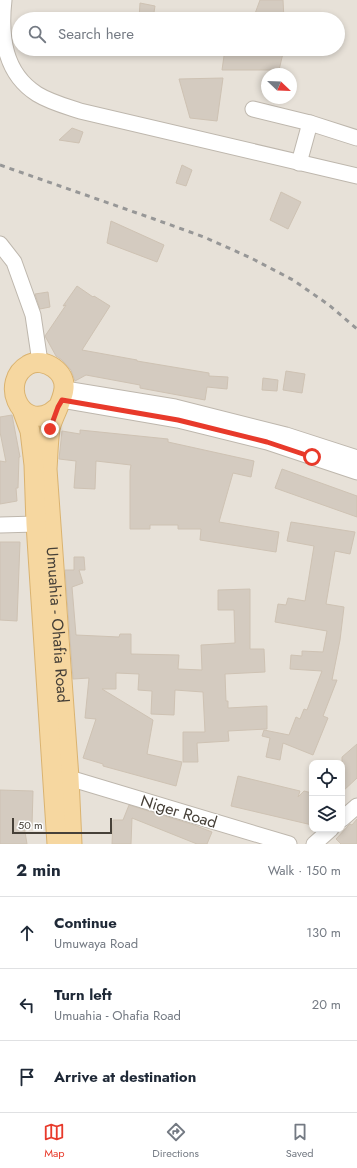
<!DOCTYPE html>
<html lang="en">
<head>
<meta charset="utf-8">
<style>
  body { margin:0; font-family:Jost,sans-serif; background:#f6f6f7; color:#1f2937 }
  .controls { position:absolute; right:12px; bottom:12px; display:grid; overflow:hidden; border-radius:8px; box-shadow:0 2px 6px #0003 }
  .controls button { width:36px; height:36px; display:grid; place-items:center; padding:0; border:0; border-bottom:1px solid #e0e1e3; background:#fff; color:#1f2937; font:20px sans-serif }
  .compass { position:absolute; left:261px; top:68px; width:36px; height:36px; border-radius:50%; background:#fff; box-shadow:0 2px 6px #0003; rotate:113deg }
  .scale { position:absolute; left:12px; bottom:10px; width:100px; box-sizing:border-box; padding-left:4px; border:2px solid #464038; border-top:0; font-size:11px; line-height:14px; white-space:nowrap; color:#464038; -webkit-text-stroke:3px #fff; paint-order:stroke }
  .stop { position:absolute; width:12px; height:12px; margin:-9px; border:3px solid #e83a2b; border-radius:50%; background:#fff }
  .stop.end { background:#e83a2b; border-color:#fff; box-shadow:0 1px 4px #0008 }
  .list { margin:0; padding:0; list-style:none }
  h2 { display:flex; justify-content:space-between; align-items:center; height:52px; margin:0; padding:0 16px; font-size:17px }
  h2 small { font-size:13px; font-weight:400; color:#747a83 }
  .list li { display:grid; grid-template-columns:26px 1fr auto; gap:12px; align-items:center; box-sizing:border-box; height:72px; padding:0 16px; border-top:1px solid #e0e1e3 }
  .list b { display:block; font-size:15px; white-space:nowrap }
  .list p { margin:0; font-size:13px; white-space:nowrap; color:#747a83 }
  .list em { font-size:13px; font-style:normal; color:#747a83 }
  .icon { flex:none; width:22px; height:22px; fill:none; stroke:currentColor; stroke-width:2; stroke-linecap:round; stroke-linejoin:round }
  .map { position:relative; flex:none; width:357px; height:844px; overflow:hidden }
  .search { position:absolute; background:#fff; box-shadow:0 2px 6px #0003; left:12px; right:12px; top:12px; height:44px; display:flex; align-items:center; gap:10px; box-sizing:border-box; padding:0 14px; border-radius:22px; color:#747a83; font-size:15px }
  .sheet { height:268px; background:#fff }
  nav { display:flex; justify-content:space-around; align-items:center; box-sizing:border-box; height:56px; border-top:1px solid #e0e1e3; background:#fff; font-size:11px; color:#747a83 }
  nav a { display:grid; justify-items:center; gap:2px }
  nav .on { color:#e83a2b }
  .map>svg:first-child { display:block }
  .residential { fill:#e7e1d8; fill-rule:evenodd }
  .building { fill:#d4cbc0; stroke:#cec2b3 }
  .lines { fill:none; stroke-linecap:round; stroke-linejoin:round }
  .minor-casing { stroke:#beb7ad; stroke-width:17 }
  .major-casing { stroke:#dab370; stroke-width:21 }
  .minor { stroke:#fff; stroke-width:15 }
  .major { stroke:#f6d7a0; stroke-width:19 }
  .rail { stroke:#979797; stroke-width:3; stroke-dasharray:5 5; stroke-linecap:butt }
  .route { stroke:#e83a2b; stroke-width:5 }
  .labels { text-anchor:middle; stroke-width:3; stroke-linejoin:round; paint-order:stroke }
  .street-label { font-size:16px; fill:#464038; stroke:#fff }
</style>
</head>
<body>
<div class="map">
<svg width="357" height="844" viewBox="0 0 357 844">
  <rect width="100%" height="100%" fill="#f3f0e9"/>
  <path class="residential" d="M0 0H357V844H0ZM19 19H338V49H19ZM267 74H291V98H267ZM312 763H342V829H312Z"/>
  <g class="building">
    <path d="M260 0H283L284 19H253Z"/>
    <path d="M140 3 155 6 153 19H139Z"/>
    <path d="M225 49H284L279 70H222Z"/>
    <path d="M223 78 217 121 190 118 179 79Z"/>
    <path d="M72 128 83 132 79 143 59 140Z"/>
    <path d="M182 165 192 170 186 186 176 183Z"/>
    <path d="M281 192 301 202 288 229 270 220Z"/>
    <path d="M111 221 164 245 157 262 107 243Z"/>
    <path d="M77 286 93 297 94 296 110 306 82 350 137 360V361L209 373V376L228 377 227 389 207 387 205 400 140 388V385L86 375 75 381 71 370 62 360 56 356 45 336 66 305 63 306Z"/>
    <path d="M48 292 50 307 40 309 35 294Z"/>
    <path d="M286 371 305 374 302 393 283 390Z"/>
    <path d="M263 378 278 380 277 391 262 390Z"/>
    <path d="M12 415 20 457H19L18 488H16L17 501 0 504V461L6 462 0 432V417Z"/>
    <path d="M80 430 168 439V442L254 461 251 477 233 473 219 522 279 532 276 552 200 540 201 529H178V525H150V529H130V471L131 465 96 461 95 489 74 488 76 461 59 459 62 431 80 434Z"/>
    <path d="M282 469 357 496V517L275 488Z"/>
    <path d="M291 522 355 532 350 554 335 551 326 604 344 607 340 640 332 680H337L323 716 328 718 313 755 283 743 280 760 266 757 270 738 262 736 264 730 289 735 296 717 300 719 304 709 307 710 322 671 290 669 291 655 302 656V651L323 652 327 631 275 622 278 604 286 605 288 598 305 601 314 546 287 541Z"/>
    <path d="M0 542H20L17 621 0 620Z"/>
    <path d="M74 557H84L85 570H79L83 583 72 587 76 635 119 637 120 634H131V654L179 655 178 669 202 670 201 645 235 643 234 610H218V590L250 589V649H264L265 672 225 674 226 701H228V708L267 706V729L228 731 229 741 197 743 198 762H183V732H205L203 692 175 690 174 715 151 714 152 691 138 690 139 674 116 673V689H102L153 720 147 754 182 762 176 786 103 766V764L83 758 96 719 85 718 89 678 73 679 65 570H74Z"/>
    <path d="M357 744V778L342 792V757Z"/>
    <path d="M238 776 300 791 298 797 304 791 312 793V825L231 806Z"/>
    <path d="M0 790 33 791 32 826H24L27 844H0Z"/>
    <path d="M129 805 194 825 212 832 207 844H197L132 818 131 844H112L113 820H123Z"/>
    <path d="M357 819V844H341L336 839 348 826 350 824 352 825Z"/>
  </g>
  <g class="lines">
    <g class="minor-casing">
      <g id="minor">
        <path d="M4 0C0 36 4 73 37 94 50 102 65 106 80 111L357 176"/>
        <path d="M253 109 310 123 357 138"/>
        <path d="M299 163 310 123"/>
        <path d="M0 244 14 262 33 315 40 362"/>
        <path d="M65 389 175 407 286 435 357 458"/>
        <path d="M62 400 178 420 267 442 357 472"/>
        <path d="M0 525 36 524"/>
        <path d="M69 778 289 844"/>
        <path d="M342 819 357 806"/>
        <path d="M314 844 331 829"/>
      </g>
    </g>
    <g class="major-casing">
      <g id="major">
        <path id="s1" d="M58 407C55 409 53 411 50 413 19 429 0 381 28 365 36 360 47 363 54 368 77 385 54 409 50 429 48 442 48 456 47 469L69 778 72 844"/>
        <path d="M23 412 30 431 34 465 36 524 57 844"/>
      </g>
    </g>
    <use href="#minor" class="minor"/>
    <use href="#major" class="major"/>
    <path class="rail" d="M0 165 154 219 204 237 251 258 293 280 329 305 357 329"/>
  </g>
  <g class="lines">
    <path class="route" d="M50 429 58 407 62 400 178 420 267 442 312 457"/>
  </g>
  <g class="labels">
    <g class="street-label">
      <text dy="6" stroke="none"><textPath href="#s1" startOffset="382">Umuahia - Ohafia Road</textPath></text>
      <text transform="translate(179 811) rotate(17)" y="6">Niger Road</text>
    </g>
  </g>
</svg>
<div class="controls">
<button><svg class="icon" aria-label="locate" viewBox="0 0 24 24"><circle cx="12" cy="12" r="6"/><path d="M12 2v4M12 18v4M2 12h4M18 12h4"/></svg></button>
<button><svg class="icon" aria-label="layers" viewBox="0 0 24 24"><path d="M12 4l9 5-9 5-9-5zM3 14l9 5 9-5"/></svg></button>
</div>
<svg class="compass" viewBox="-18 -18 36 36"><path d="M0-13l5 13h-10z" fill="#e53935"/><path d="M0 13l5-13h-10z" fill="#747a83"/></svg>
<div class="scale">50 m</div>
<div class="stop" style="left:312px;top:457px"></div>
<div class="stop end" style="left:50px;top:429px"></div>
<div class="search"><svg class="icon" aria-label="search" viewBox="0 0 24 24"><circle cx="10" cy="10" r="6"/><path d="M15 15l6 6"/></svg>Search here</div>
</div>
<section class="sheet">
<h2>2 min<small>Walk · 150 m</small></h2>
<ul class="list">
<li><svg class="icon" aria-label="ahead" viewBox="0 0 24 24"><path d="M12 20V5M6 11l6-6 6 6"/></svg><div><b>Continue</b><p>Umuwaya Road</p></div><em>130 m</em></li>
<li><svg class="icon" aria-label="left" viewBox="0 0 24 24"><path d="M17 20v-9H6M10 6l-5 5 5 5"/></svg><div><b>Turn left</b><p>Umuahia - Ohafia Road</p></div><em>20 m</em></li>
<li><svg class="icon" aria-label="arrive" viewBox="0 0 24 24"><path d="M6 21V4h12l-3 4 3 4H6"/></svg><div><b>Arrive at destination</b></div></li>
</ul>
</section>
<nav>
<a class="on"><svg class="icon" aria-label="map" viewBox="0 0 24 24"><path d="M3 6l6-2 6 2 6-2v14l-6 2-6-2-6 2zM9 4v14M15 6v14"/></svg>Map</a>
<a><svg class="icon" aria-label="directions" viewBox="0 0 24 24"><path d="M12 3l9 9-9 9-9-9zM9 14v-3h6M13 9l2 2-2 2"/></svg>Directions</a>
<a><svg class="icon" aria-label="saved" viewBox="0 0 24 24"><path d="M7 4h10v16l-5-4-5 4z"/></svg>Saved</a>
</nav>
</body>
</html>
